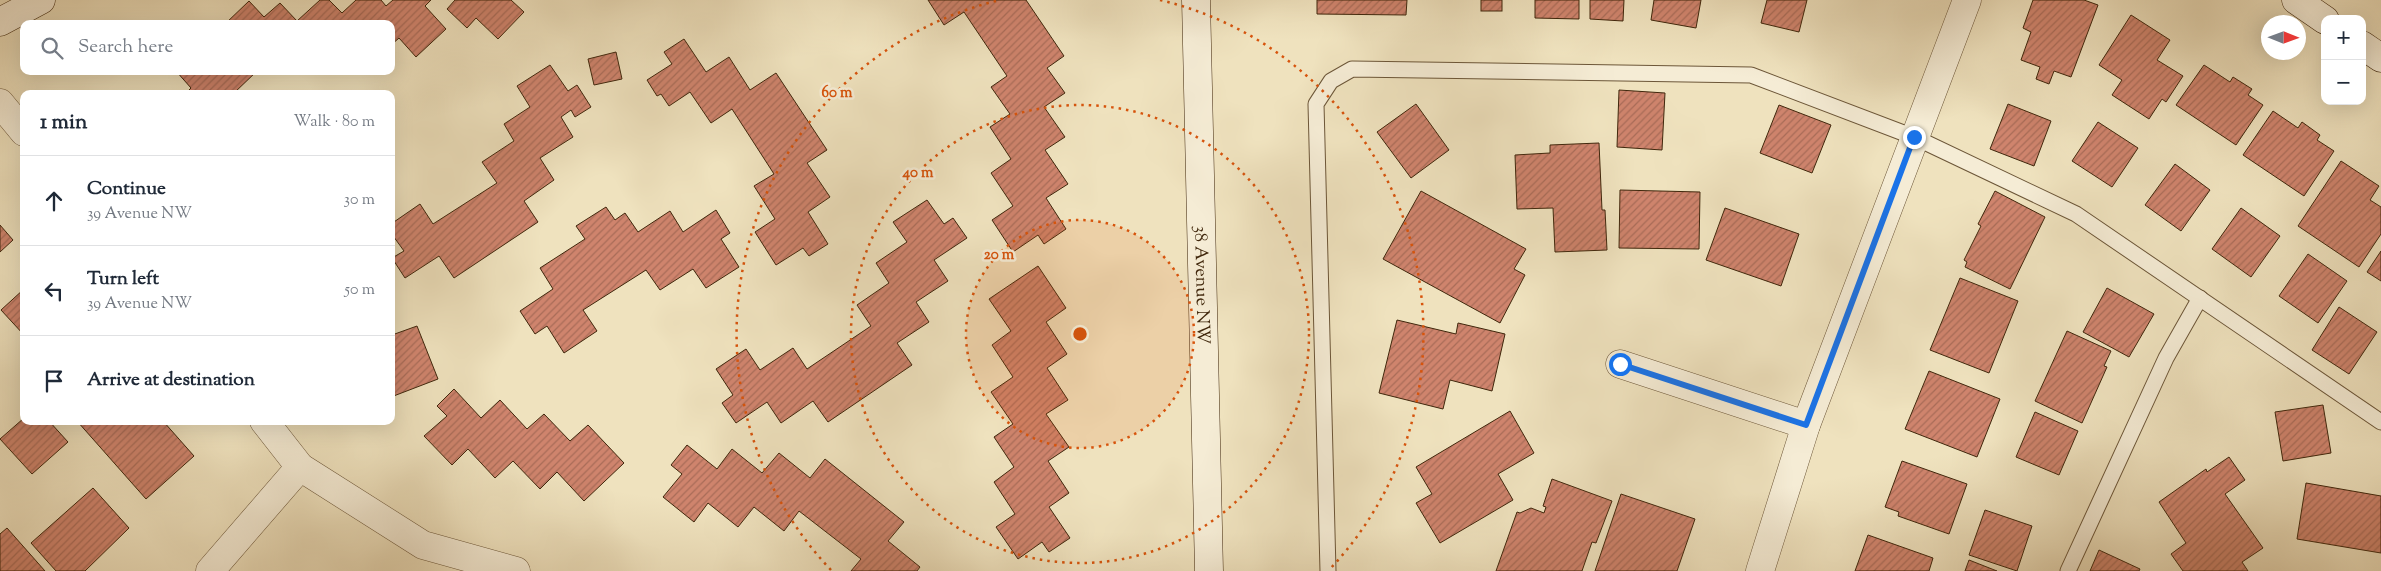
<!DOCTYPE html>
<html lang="en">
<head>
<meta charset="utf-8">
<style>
  body { margin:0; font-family:"Sorts Mill Goudy",serif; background:#f2f2f3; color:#1f2937 }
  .controls { position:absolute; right:15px; top:15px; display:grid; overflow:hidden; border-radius:10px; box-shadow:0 5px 20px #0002 }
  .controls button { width:45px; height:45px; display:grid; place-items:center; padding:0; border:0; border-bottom:1px solid #e0e1e3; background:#fff; color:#1f2937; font:25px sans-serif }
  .compass { position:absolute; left:2261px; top:15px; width:45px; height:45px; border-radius:50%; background:#fff; box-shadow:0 5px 20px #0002; rotate:91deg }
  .stop { position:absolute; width:15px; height:15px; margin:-11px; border:4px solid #1a73e8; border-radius:50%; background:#fff }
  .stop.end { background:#1a73e8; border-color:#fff; box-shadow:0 1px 5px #0008 }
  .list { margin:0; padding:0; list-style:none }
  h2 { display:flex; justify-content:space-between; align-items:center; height:65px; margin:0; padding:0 20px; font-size:21px }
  h2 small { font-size:16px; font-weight:400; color:#747a83 }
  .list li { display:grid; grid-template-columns:32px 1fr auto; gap:15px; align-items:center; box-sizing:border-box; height:90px; padding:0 20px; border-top:1px solid #e0e1e3 }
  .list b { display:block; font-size:19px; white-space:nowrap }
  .list p { margin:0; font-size:16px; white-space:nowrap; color:#747a83 }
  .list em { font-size:16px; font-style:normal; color:#747a83 }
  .icon { flex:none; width:28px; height:28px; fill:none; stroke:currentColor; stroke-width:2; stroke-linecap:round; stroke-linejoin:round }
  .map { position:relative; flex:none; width:2381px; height:571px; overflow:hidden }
  .search { position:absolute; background:#fff; box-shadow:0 5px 20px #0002; left:20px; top:20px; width:375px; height:55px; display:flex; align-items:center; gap:12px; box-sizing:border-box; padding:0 18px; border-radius:10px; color:#747a83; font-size:19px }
  .panel { position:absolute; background:#fff; box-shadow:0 5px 20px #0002; left:20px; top:90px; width:375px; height:335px; border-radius:10px }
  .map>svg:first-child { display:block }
  .building { fill:url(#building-hatch); stroke:#40270c }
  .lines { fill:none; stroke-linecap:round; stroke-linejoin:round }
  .lane-casing { stroke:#6c5638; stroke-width:17 }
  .street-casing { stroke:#6c5638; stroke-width:29 }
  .secondary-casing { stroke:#40270c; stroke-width:29 }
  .lane { stroke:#f5ecd5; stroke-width:15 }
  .street { stroke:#f5ecd5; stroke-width:28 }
  .secondary { stroke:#f5ecd5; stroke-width:28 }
  .route { stroke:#1a73e8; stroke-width:6 }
  .ring { fill:none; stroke:#d7540c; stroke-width:2.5; stroke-dasharray:2.5 5 }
  .labels { text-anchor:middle; stroke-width:5; stroke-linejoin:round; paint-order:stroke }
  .street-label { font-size:18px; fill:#40270c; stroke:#f5ecd5 }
  .centre { fill:#d7540c; stroke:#f5ecd5; stroke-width:2.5 }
  .ring-label { font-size:15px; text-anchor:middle; font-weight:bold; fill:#d7540c; stroke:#f5ecd5; stroke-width:5; stroke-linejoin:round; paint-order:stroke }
</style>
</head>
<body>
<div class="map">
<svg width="2381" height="571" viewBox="0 0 2381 571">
  <defs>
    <pattern id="building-hatch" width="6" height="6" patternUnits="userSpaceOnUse" patternTransform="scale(1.25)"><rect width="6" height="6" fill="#cf846d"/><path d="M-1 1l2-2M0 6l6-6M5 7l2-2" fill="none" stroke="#a96c58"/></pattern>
  </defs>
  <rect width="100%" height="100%" fill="#efe2be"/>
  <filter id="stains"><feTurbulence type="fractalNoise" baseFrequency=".004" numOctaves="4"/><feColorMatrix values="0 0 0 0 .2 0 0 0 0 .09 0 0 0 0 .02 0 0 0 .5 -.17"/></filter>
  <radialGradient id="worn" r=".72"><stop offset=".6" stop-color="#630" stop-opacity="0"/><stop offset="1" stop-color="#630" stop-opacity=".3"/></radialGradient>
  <g class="building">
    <path d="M320 0H329L342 13 356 0H381L386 6 393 0H431L425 6 446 29 416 57 399 38 391 45V24H225L249 1 264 17 280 3 297 21Z"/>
    <path d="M455 0H511L524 12 498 39 476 18 467 28 447 9Z"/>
    <path d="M928 0H1026L1064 56 1047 68 1065 93 1044 107 1065 137 1045 150 1068 184 1046 198 1066 229 1044 244 1038 235 1013 252 992 220 1013 206 991 173 1011 159 990 127 1010 114 991 87 1007 76 964 12 944 25Z"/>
    <path d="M1317 0H1407L1406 15 1317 14Z"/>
    <rect x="1481" y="0" width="21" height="11"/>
    <path d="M1535 0H1579V19L1535 18Z"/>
    <path d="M1590 0H1624L1623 21 1590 19Z"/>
    <path d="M1654 0H1701L1696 28 1651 20Z"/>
    <path d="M1767 0H1807L1799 32 1761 23Z"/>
    <path d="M2033 0H2084L2098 5 2071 77 2054 71 2049 84 2036 79 2040 67 2021 60 2031 32 2023 28Z"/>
    <path d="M2131 15 2170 40 2157 60 2183 76 2166 102 2162 99 2149 119 2112 95 2122 80 2099 65Z"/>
    <path d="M684 39 706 72 729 57 750 90 776 73 827 150 807 163 830 197 808 212 828 244 809 256 803 248 776 265 755 232 775 219 754 186 774 174 732 109 711 123 690 92 669 106 661 94 657 96 647 80 672 64 664 52Z"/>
    <path d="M616 52 622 79 594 85 588 59Z"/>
    <path d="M550 65 568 91 577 85 591 107 575 117 571 110 561 117 573 137 540 158 554 180 524 201 538 222 454 278 439 256 405 278 392 258 404 251 391 233V224L420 204 433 224 497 183 482 162 514 141 504 124 530 107 517 86Z"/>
    <path d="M2204 65 2230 82 2233 77 2252 89 2248 95 2263 105 2236 145 2176 105Z"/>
    <path d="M176 71H257L233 94H185L191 88Z"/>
    <path d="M1619 90 1665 93 1662 150 1617 147Z"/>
    <path d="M1416 104 1449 150 1411 178 1377 132Z"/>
    <path d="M2008 104 2051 121 2034 166 1990 149Z"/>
    <path d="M1779 105 1831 125 1812 173 1760 153Z"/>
    <path d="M2273 111 2298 128 2302 122 2320 135 2317 140 2334 151 2304 196 2243 155Z"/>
    <path d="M2098 122 2138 148 2112 187 2072 161Z"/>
    <path d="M1599 143 1602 210H1605L1607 250 1555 252 1553 208 1517 209 1515 155 1550 153V145Z"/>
    <path d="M2341 161 2379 186 2370 200 2381 207V234L2359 267 2298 226Z"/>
    <path d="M2175 164 2210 190 2181 231 2145 205Z"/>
    <path d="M1620 190 1700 192 1699 249 1619 248Z"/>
    <path d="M1421 191 1526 249 1514 269 1525 275 1500 323 1383 259Z"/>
    <path d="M1995 191 2045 217 2010 289 1965 267 1967 262 1964 260 1981 226 1978 224Z"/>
    <path d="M927 200 944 224 953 218 967 238 934 260 948 281 916 302 929 322 897 343 912 365 828 422 813 401 781 423 767 402 736 423 722 403 733 395 716 369 746 349 760 370 793 348 807 369 871 326 857 305 889 283 876 263 907 242 893 222Z"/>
    <path d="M606 207 615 220 625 213 638 232 670 211 683 232 716 210 730 233 721 239 739 267 706 288 693 269 660 290 646 270 583 310 597 331 564 353 547 326 535 334 520 311 553 289 540 268 585 239 576 226Z"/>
    <path d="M1725 208 1799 234 1781 286 1706 260Z"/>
    <path d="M2241 208 2280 236 2251 277 2212 249Z"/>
    <path d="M0 225 13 240 0 252Z"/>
    <path d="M2381 251V281L2367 272Z"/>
    <path d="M2308 254 2347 281 2318 323 2279 296Z"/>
    <path d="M1038 266 1066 308 1046 322 1067 354 1047 368 1068 400 1046 414 1069 447 1048 461 1069 493 1049 507 1070 538 1049 552 1042 542 1018 559 996 527 1015 514 994 482 1014 467 994 437 1013 424 991 392 1013 377 992 345 1011 331 989 299Z"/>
    <path d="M1960 278 2018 301 1989 373 1930 350Z"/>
    <path d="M2107 288 2154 314 2129 357 2083 332Z"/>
    <path d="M24 289V335L1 310Z"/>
    <path d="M2339 307 2377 332 2349 374 2312 350Z"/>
    <path d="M1397 320 1456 334 1458 323 1505 334 1492 391 1450 380 1443 409 1379 393Z"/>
    <path d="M417 326 438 379 391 397V333L392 335Z"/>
    <path d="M2067 331 2111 351 2104 366 2107 367 2082 423 2035 401Z"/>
    <path d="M1929 371 2000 399 1977 457 1905 429Z"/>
    <path d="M454 389 481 418 500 400 527 429 544 414 570 441 588 425 624 463 584 501 557 472 540 489 513 461 495 478 468 449 452 465 424 436 447 416 437 406Z"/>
    <path d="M2323 405 2331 453 2283 461 2275 412Z"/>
    <path d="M1510 411 1534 453 1498 474 1513 500 1440 543 1416 503 1432 494 1416 467Z"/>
    <path d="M2035 412 2078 431 2059 475 2016 457Z"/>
    <path d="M24 418V421H49L68 442 32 474 0 439Z"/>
    <path d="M77 421H163L194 456 146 499Z"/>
    <path d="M687 445 717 469 732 449 762 473 779 453 810 478 825 459 904 522 888 541 920 567 917 571H851L861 559 799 511 784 531 754 507 738 527 708 503 694 522 663 497 682 474 671 465Z"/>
    <path d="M2229 457 2245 480 2225 494 2263 548 2242 562 2248 571H2183L2171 554 2186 543 2159 502 2206 469 2207 472Z"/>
    <path d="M1902 461 1967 484 1949 534 1898 516 1899 512 1885 507Z"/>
    <path d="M1552 479 1612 501 1596 543 1592 542 1582 571H1496L1517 512 1520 513 1531 508 1544 513 1546 507 1543 506Z"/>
    <path d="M2306 483 2381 496V553L2297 539Z"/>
    <path d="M93 488 129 528 85 571H56L31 543Z"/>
    <path d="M1621 494 1695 519 1677 571H1595Z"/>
    <path d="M1985 510 2032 526 2017 571 1969 555Z"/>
    <path d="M7 528 45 571H0V534Z"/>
    <path d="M1868 535 1933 558 1929 571H1855Z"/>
    <path d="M2099 550 2140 569 2139 571H2090Z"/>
    <path d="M1969 560 1997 571H1965Z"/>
  </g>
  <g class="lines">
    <g class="lane-casing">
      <g id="lane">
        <path d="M1328 571 1316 104 1331 81 1352 69 1751 75 1914 137 2076 214 2381 422"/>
        <path d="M2068 571 2166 358 2200 298"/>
      </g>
    </g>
    <g class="street-casing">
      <g id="street">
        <path d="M0 103 24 132"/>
        <path d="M1620 364 1806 425"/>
        <path d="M264 421 300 467 423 545 516 571"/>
        <path d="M210 571 300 467"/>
        <path d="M1760 571 1806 425 1967 0"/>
      </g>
    </g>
    <g class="secondary-casing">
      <g id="secondary">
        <path id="s1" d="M1196 0 1209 571"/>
        <path d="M2296 0 2325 20"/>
        <path d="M0 22 41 0"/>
        <path d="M2362 45 2381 58"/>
      </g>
    </g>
    <use href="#lane" class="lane"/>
    <use href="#street" class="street"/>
    <use href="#secondary" class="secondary"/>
  </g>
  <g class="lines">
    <path class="route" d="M1620 364 1806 425 1914 137"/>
  </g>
  <circle cx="1080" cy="334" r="114" fill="#d7540c" fill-opacity=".12"/>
  <g class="ring">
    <circle cx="1080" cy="334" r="114"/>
    <circle cx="1080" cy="334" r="229"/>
    <path d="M831 570A343 343 0 0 1 1000 0M1160 0A343 343 0 0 1 1329 570"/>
  </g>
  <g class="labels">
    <g class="street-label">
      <text dy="6" stroke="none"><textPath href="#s1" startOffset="285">38 Avenue NW</textPath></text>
    </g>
  </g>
  <circle cx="1080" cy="334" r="8" class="centre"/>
  <g class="ring-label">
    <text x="837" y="97">60 m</text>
    <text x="918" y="177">40 m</text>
    <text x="999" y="259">20 m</text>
  </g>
  <rect width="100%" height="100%" filter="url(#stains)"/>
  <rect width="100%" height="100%" fill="url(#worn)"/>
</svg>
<div class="controls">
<button>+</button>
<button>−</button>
</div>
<svg class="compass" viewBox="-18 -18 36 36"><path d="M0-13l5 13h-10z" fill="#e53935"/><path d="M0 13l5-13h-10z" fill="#747a83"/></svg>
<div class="stop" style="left:1620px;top:364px"></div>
<div class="stop end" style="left:1914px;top:137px"></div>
<div class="search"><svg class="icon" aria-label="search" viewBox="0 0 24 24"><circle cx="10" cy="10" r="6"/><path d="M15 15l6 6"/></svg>Search here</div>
<section class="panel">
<h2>1 min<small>Walk · 80 m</small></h2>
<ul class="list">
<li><svg class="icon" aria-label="ahead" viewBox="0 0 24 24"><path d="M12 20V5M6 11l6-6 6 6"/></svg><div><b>Continue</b><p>39 Avenue NW</p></div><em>30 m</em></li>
<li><svg class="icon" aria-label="left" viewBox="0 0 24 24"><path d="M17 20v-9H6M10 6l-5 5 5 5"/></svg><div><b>Turn left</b><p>39 Avenue NW</p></div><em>50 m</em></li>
<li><svg class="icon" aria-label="arrive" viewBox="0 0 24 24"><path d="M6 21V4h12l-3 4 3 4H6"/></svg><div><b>Arrive at destination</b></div></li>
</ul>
</section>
</div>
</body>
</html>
